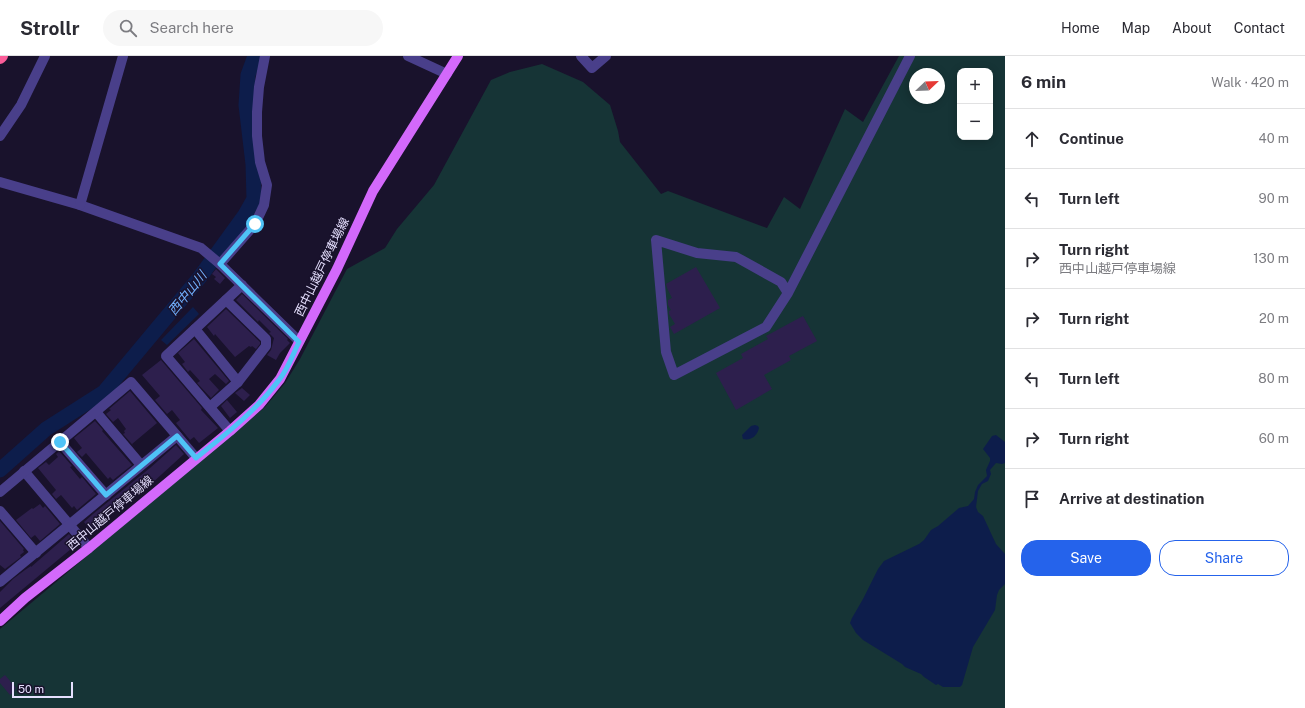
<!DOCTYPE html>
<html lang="en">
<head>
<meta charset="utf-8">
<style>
  body { margin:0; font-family:"Public Sans","Noto Sans JP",sans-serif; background:#f7f7f7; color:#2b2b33 }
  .controls { position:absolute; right:12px; top:12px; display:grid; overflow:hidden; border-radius:8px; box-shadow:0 2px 10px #0003 }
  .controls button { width:36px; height:36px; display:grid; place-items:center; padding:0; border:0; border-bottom:1px solid #e1e1e2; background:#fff; color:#2b2b33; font:20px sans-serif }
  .compass { position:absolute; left:909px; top:12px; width:36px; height:36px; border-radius:50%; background:#fff; box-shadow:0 2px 10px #0003; rotate:67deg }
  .scale { position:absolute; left:12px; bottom:10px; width:61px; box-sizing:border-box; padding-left:4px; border:2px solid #e5dffe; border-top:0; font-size:11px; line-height:14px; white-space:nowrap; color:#e5dffe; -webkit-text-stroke:3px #19122c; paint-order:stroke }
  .stop { position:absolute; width:12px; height:12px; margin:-9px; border:3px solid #4fc3f7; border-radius:50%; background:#fff }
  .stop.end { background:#4fc3f7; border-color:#fff; box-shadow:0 1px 4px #0008 }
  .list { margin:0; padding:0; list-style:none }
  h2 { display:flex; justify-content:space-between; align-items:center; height:52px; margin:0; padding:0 16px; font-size:17px }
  h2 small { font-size:13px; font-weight:400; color:#7c7c81 }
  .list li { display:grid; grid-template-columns:26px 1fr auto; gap:12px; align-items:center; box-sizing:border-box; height:60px; padding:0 16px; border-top:1px solid #e1e1e2 }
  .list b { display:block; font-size:15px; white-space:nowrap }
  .list p { margin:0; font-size:13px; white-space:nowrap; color:#7c7c81 }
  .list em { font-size:13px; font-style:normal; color:#7c7c81 }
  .actions { display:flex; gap:8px; padding:12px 16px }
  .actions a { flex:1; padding:9px 0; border:1px solid #2563eb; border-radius:16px; text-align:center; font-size:14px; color:#2563eb }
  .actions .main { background:#2563eb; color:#fff }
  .icon { flex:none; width:22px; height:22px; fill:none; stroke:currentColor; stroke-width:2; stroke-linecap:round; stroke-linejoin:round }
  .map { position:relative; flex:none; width:1005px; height:652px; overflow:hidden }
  header { display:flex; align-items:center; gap:24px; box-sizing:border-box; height:56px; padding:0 20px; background:#fff; border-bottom:1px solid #e1e1e2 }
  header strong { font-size:19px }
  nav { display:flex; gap:22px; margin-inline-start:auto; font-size:14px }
  .search { width:280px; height:36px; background:#f7f7f7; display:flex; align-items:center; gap:10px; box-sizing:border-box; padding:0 14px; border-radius:22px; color:#7c7c81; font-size:15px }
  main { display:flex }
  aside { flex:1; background:#fff }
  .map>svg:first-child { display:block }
  .green { fill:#163436; fill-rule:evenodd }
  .water { fill:#0d1d4b }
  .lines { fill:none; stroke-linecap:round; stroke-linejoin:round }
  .river { stroke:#0d1d4b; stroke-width:15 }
  .building { fill:#2d1f4d }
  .minor { stroke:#493f8a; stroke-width:10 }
  .major { stroke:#d369fb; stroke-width:10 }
  .highway { stroke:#fb5d99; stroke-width:12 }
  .route { stroke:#4fc3f7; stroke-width:5 }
  .labels { text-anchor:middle; stroke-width:3; stroke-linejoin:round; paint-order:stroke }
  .street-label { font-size:12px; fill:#e5dffe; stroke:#19122c }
  .water-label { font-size:13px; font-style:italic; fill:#6fadfb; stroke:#19122c }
</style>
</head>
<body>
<header>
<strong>Strollr</strong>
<div class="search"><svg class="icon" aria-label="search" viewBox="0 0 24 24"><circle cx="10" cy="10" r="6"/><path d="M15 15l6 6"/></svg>Search here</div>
<nav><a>Home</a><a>Map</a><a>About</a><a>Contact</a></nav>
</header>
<main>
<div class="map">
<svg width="1005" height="652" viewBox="0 0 1005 652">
  <rect width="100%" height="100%" fill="#19122c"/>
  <path class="green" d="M899 0H1005V652H0V573L265 351 285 327 300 303 347 213 385 192 397 173 434 129 491 24 510 16 542 8 583 26 610 49 618 75 620 86 661 138 668 135 767 172 784 141 800 153 845 53 863 66ZM960 15H990V81H960ZM915 18H939V42H915Z"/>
  <g class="water">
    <path d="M193 251 199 258 167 289 161 284Z"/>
    <path d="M755 369 758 370 759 372C757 380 751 385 743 383L742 379 751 370Z"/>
    <path d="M996 379 1005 386V407L1002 408 996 407 990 414 991 418 988 425 982 428 978 435 976 451 978 456 983 460 996 488 1005 498V528L999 534 997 539 995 554 973 591 962 629 960 631H943L938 628 936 629 924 621 921 618 905 611 902 608 863 584 856 577 850 567 852 562 863 543 878 513 884 505 919 488 924 484 931 474 938 470 959 452 968 450 974 443 975 436 978 429 987 420 986 414 990 405V402L983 393 992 380Z"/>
  </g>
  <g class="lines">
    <path class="river" d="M0 414 46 373 104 336 200 221 245 159 254 143 253 108 246 49 248 19 255 0"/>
  </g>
  <g class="building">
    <path d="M696 211 720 252 674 278 670 271 675 268 669 258V255L671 254 668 249V244L672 242 667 232 666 228Z"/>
    <path d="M216 213 225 222 220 228 214 223 216 221 212 218Z"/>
    <path d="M242 238 288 283 287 284 290 287 280 297 276 304 267 299 271 294 274 282 269 277 271 276 259 264 258 266 236 244Z"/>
    <path d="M226 253 260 286V288L256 293 252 290 251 291 249 290 235 301 215 278 214 280 207 271Z"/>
    <path d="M803 260 817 285 789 300 791 304 764 319 772 333 736 354 716 317 743 302 741 298 768 283 766 280Z"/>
    <path d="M194 283 229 325 226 328 215 318 209 323 219 334 211 342 197 327 200 325 190 314 188 316 182 308 185 306 178 297Z"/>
    <path d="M161 304 202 352 201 354 218 372 199 387 194 381 190 384 176 367 180 364 172 354 167 358 155 344 160 340 142 319Z"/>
    <path d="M242 332 250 339 244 345 235 337Z"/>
    <path d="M130 335 157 367 132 388 137 394 123 378 125 377 124 375 126 373 118 362 113 366 106 358 111 354 109 353Z"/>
    <path d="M227 344 237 356 230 362 221 350Z"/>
    <path d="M95 365 103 374 102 375 132 409 113 424 110 421 108 423 86 397 82 401 77 396 82 392 74 382Z"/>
    <path d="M176 389 184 398 151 428 122 451H121L103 466 104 467 93 477 84 466 93 458 150 412Z"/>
    <path d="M59 395 72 410 70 411 80 423 82 421 96 438 77 454 74 450 72 452 61 439 56 443 52 438 56 434 38 412 46 406 49 409 58 401 56 398Z"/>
    <path d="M40 448 43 452 45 450 60 468 40 485 35 479 31 482 16 464 32 452 33 453Z"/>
    <path d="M0 465 24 493 23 494 24 496 20 499 21 501 5 513 0 509Z"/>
    <path d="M69 478 77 488 0 552V536L13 523 25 514 31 510V511Z"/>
    <path d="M5 619 16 632 14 634 15 635 10 639 0 627V623Z"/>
  </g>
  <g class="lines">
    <g class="minor">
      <path d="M408 0 447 18"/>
      <path d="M581 0 592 12 606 0"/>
      <path d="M0 80 21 49 45 0"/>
      <path d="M0 126 80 149 201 192 220 208 299 285"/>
      <path d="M80 149 123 0"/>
      <path d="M220 208 255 168 264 149 267 129 260 106 257 80V56L259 31 265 0"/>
      <path d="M788 237 781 226 736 201 697 197 656 184 666 296 674 319 766 271 788 237 910 0"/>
      <path d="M195 273 238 326"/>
      <path d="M210 351 238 326 266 290V283L226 244"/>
      <path d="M96 356 141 409"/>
      <path d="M230 375 166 300 242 229"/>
      <path d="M60 386 106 439"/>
      <path d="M24 415 89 492"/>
      <path d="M0 436 131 326 196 402"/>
      <path d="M0 455 36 497"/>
      <path d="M0 526 177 380"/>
    </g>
    <path class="major" d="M0 565 25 542 89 492 230 375 259 349 280 323 337 213 373 135 458 0"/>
    <path class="highway" d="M0 2 2 0"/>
  </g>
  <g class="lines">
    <path class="route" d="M60 386 106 439 177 380 196 402C226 378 256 355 279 324 288 313 293 298 299 286L220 208 255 168"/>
  </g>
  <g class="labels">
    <g class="street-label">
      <text transform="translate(322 211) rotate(-64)" y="4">西中山越戸停車場線</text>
      <text transform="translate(110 457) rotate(-40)" y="4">西中山越戸停車場線</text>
    </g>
    <g class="water-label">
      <text transform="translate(187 237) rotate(-51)" y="5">西中山川</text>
    </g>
  </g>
</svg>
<div class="controls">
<button>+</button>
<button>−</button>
</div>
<svg class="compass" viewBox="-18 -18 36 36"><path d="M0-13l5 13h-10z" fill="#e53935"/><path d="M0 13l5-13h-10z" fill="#7c7c81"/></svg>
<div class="scale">50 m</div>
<div class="stop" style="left:255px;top:168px"></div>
<div class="stop end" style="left:60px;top:386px"></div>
</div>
<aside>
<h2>6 min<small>Walk · 420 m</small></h2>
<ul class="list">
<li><svg class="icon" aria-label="ahead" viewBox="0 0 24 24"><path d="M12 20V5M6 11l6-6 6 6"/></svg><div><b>Continue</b></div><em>40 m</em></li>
<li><svg class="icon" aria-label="left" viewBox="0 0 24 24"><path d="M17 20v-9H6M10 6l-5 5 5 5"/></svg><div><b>Turn left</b></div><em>90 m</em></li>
<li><svg class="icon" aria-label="right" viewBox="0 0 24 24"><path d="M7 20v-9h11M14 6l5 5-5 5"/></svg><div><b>Turn right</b><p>西中山越戸停車場線</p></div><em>130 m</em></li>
<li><svg class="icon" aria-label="right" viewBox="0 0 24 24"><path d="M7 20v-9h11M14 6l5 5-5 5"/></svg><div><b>Turn right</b></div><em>20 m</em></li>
<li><svg class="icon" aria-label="left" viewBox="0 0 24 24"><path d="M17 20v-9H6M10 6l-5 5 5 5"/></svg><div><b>Turn left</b></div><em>80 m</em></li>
<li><svg class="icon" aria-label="right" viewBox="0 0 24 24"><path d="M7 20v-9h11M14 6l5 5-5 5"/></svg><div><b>Turn right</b></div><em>60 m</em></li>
<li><svg class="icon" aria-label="arrive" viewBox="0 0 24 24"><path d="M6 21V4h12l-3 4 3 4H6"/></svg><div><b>Arrive at destination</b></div></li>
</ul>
<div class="actions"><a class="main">Save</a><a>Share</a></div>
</aside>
</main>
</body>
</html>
